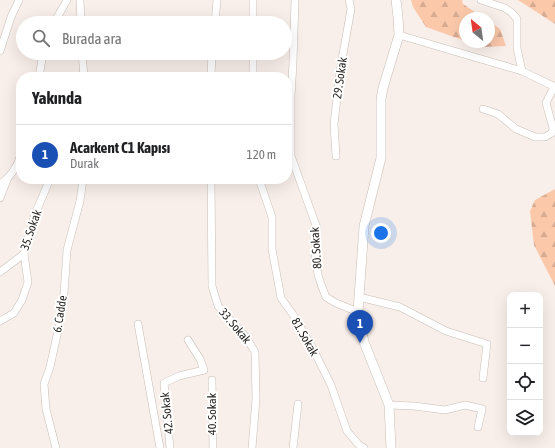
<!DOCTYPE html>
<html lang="tr">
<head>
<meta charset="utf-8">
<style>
  body { margin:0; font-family:"Asap Condensed",sans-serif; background:#f2f2f2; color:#202124 }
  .controls { position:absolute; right:12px; bottom:12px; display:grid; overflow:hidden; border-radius:8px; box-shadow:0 4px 16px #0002 }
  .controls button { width:36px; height:36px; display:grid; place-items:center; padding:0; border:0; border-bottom:1px solid #e0e0e0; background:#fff; color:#202124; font:20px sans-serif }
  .compass { position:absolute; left:459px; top:12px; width:36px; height:36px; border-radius:50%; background:#fff; box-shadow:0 4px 16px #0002; rotate:331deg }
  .you { position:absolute; left:381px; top:233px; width:14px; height:14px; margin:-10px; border:3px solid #fff; border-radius:50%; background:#1a73e8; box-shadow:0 0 0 6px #1a73e833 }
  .badge { display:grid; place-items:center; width:26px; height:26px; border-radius:50%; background:#7c3aed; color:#fff; font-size:13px; font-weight:700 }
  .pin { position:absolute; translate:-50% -33px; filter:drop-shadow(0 1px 2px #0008) }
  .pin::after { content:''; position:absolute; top:21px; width:14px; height:12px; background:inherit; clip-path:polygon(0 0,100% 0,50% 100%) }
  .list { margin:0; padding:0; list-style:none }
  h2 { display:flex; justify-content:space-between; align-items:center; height:52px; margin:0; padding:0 16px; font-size:17px }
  h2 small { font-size:13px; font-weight:400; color:#757577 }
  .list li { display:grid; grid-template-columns:26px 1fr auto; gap:12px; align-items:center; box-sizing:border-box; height:60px; padding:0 16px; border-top:1px solid #e0e0e0 }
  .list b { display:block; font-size:15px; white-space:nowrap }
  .list p { margin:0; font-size:13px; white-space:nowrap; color:#757577 }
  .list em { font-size:13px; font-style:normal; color:#757577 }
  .icon { flex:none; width:22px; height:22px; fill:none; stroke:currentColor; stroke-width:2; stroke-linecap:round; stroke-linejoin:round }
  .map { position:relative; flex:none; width:555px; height:448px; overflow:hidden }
  .search { position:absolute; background:#fff; box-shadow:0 4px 16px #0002; left:16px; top:16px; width:276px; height:44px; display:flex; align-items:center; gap:10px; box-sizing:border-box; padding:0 14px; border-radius:22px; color:#757577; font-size:15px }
  .panel { position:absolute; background:#fff; box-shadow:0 4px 16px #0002; left:16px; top:72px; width:276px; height:112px; border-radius:16px }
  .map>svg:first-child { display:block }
  .forest { fill:url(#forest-firs) }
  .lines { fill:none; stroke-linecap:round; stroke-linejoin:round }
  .minor-casing { stroke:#c6bdb8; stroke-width:8 }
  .secondary-casing { stroke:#c6bdb8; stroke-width:10 }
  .minor { stroke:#fff; stroke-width:7 }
  .secondary { stroke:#fff; stroke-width:9 }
  .labels { text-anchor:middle; stroke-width:4; stroke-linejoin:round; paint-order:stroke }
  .street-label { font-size:12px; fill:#201d1b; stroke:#fff }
</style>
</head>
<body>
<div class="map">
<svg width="555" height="448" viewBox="0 0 555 448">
  <defs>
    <pattern id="forest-firs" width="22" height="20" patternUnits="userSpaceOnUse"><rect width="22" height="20" fill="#fbc8aa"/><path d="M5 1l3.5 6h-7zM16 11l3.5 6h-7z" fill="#d7ab92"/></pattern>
  </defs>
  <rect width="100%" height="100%" fill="#f9efea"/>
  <g class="forest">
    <path d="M411 0H462L463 4 484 18H465V41L426 27 413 7Z"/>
    <path d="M518 0H555V24Z"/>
    <path d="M489 21 500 29 506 46 482 47 469 42H489Z"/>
    <path d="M555 189V286L534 245 530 211 535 200Z"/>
  </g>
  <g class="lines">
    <g class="minor-casing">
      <g id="minor">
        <path d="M80 0 81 23"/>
        <path d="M253 0V23"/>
        <path d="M295 0 293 62 291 97V156L317 228 315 253 318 275 322 287 326 297 336 303 358 312"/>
        <path d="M481 0 505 8 512 13 517 19V48L522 71"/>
        <path d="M54 23 67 0"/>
        <path d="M215 23 217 0"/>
        <path d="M399 35 522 71 555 87"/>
        <path d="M0 51 11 17 19 0"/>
        <path d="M82 53 84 77"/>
        <path d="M253 53V77"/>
        <path d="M39 77 43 53"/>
        <path d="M211 77 212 53"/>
        <path d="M483 109 498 114 516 129 535 137H545L552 133 553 128 546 103 554 87"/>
        <path d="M336 156 334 124 340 71 351 9 349 0"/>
        <path d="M211 179 212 286 218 306 246 337 255 352 256 399 252 448"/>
        <path d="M259 179 272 217V249L281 298 294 316 311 345 331 385 347 431 359 445 364 448"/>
        <path d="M0 184C10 178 18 166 21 154"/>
        <path d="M0 198 7 180"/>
        <path d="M0 272 24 254 35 214 50 179"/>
        <path d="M359 297 400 307 446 331 487 344 483 378"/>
        <path d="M0 321 14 313 22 300 28 282 24 254"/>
        <path d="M138 324 160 448"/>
        <path d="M212 380 213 448"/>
        <path d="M389 405 414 406 445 410 465 405 482 409 478 427"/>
        <path d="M56 448 46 409 44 384 50 367 63 308 67 250 80 201 83 179"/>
        <path d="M170 448 164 383 179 376 204 370 200 359 188 340"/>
        <path d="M293 448 298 404"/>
      </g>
    </g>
    <g class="secondary-casing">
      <path id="secondary" d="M391 448 389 405 364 342 358 312 364 226 381 158V99L383 88 399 35 398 17 396 0"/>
    </g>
    <use href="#minor" class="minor"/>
    <use href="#secondary" class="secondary"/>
  </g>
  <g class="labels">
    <g class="street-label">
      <text transform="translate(340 78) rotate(-82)" y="4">29. Sokak</text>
      <text transform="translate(31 230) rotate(-71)" y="4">35. Sokak</text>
      <text transform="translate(316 248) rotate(-94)" y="4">80. Sokak</text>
      <text transform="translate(60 314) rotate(-81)" y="4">6. Cadde</text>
      <text transform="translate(235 326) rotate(50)" y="4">33. Sokak</text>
      <text transform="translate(305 337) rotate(60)" y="4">81. Sokak</text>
      <text transform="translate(167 413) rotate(-96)" y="4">42. Sokak</text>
      <text transform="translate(212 414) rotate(-90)" y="4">40. Sokak</text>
    </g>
  </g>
</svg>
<div class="controls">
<button>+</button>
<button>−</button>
<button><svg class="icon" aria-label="locate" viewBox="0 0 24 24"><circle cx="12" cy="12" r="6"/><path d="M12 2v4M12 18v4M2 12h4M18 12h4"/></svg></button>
<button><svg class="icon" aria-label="layers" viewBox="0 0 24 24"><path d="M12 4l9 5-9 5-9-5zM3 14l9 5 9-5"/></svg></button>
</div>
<svg class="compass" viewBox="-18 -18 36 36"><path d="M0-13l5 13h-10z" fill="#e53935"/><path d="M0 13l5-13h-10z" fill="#757577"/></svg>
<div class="you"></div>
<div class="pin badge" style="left:360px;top:343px;background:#1a4fb4">1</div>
<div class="search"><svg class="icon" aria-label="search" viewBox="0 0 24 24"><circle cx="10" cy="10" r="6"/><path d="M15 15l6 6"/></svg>Burada ara</div>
<section class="panel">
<h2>Yakında<small></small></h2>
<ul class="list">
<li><span class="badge" style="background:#1a4fb4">1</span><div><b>Acarkent C1 Kapısı</b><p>Durak</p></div><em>120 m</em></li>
</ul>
</section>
</div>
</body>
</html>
